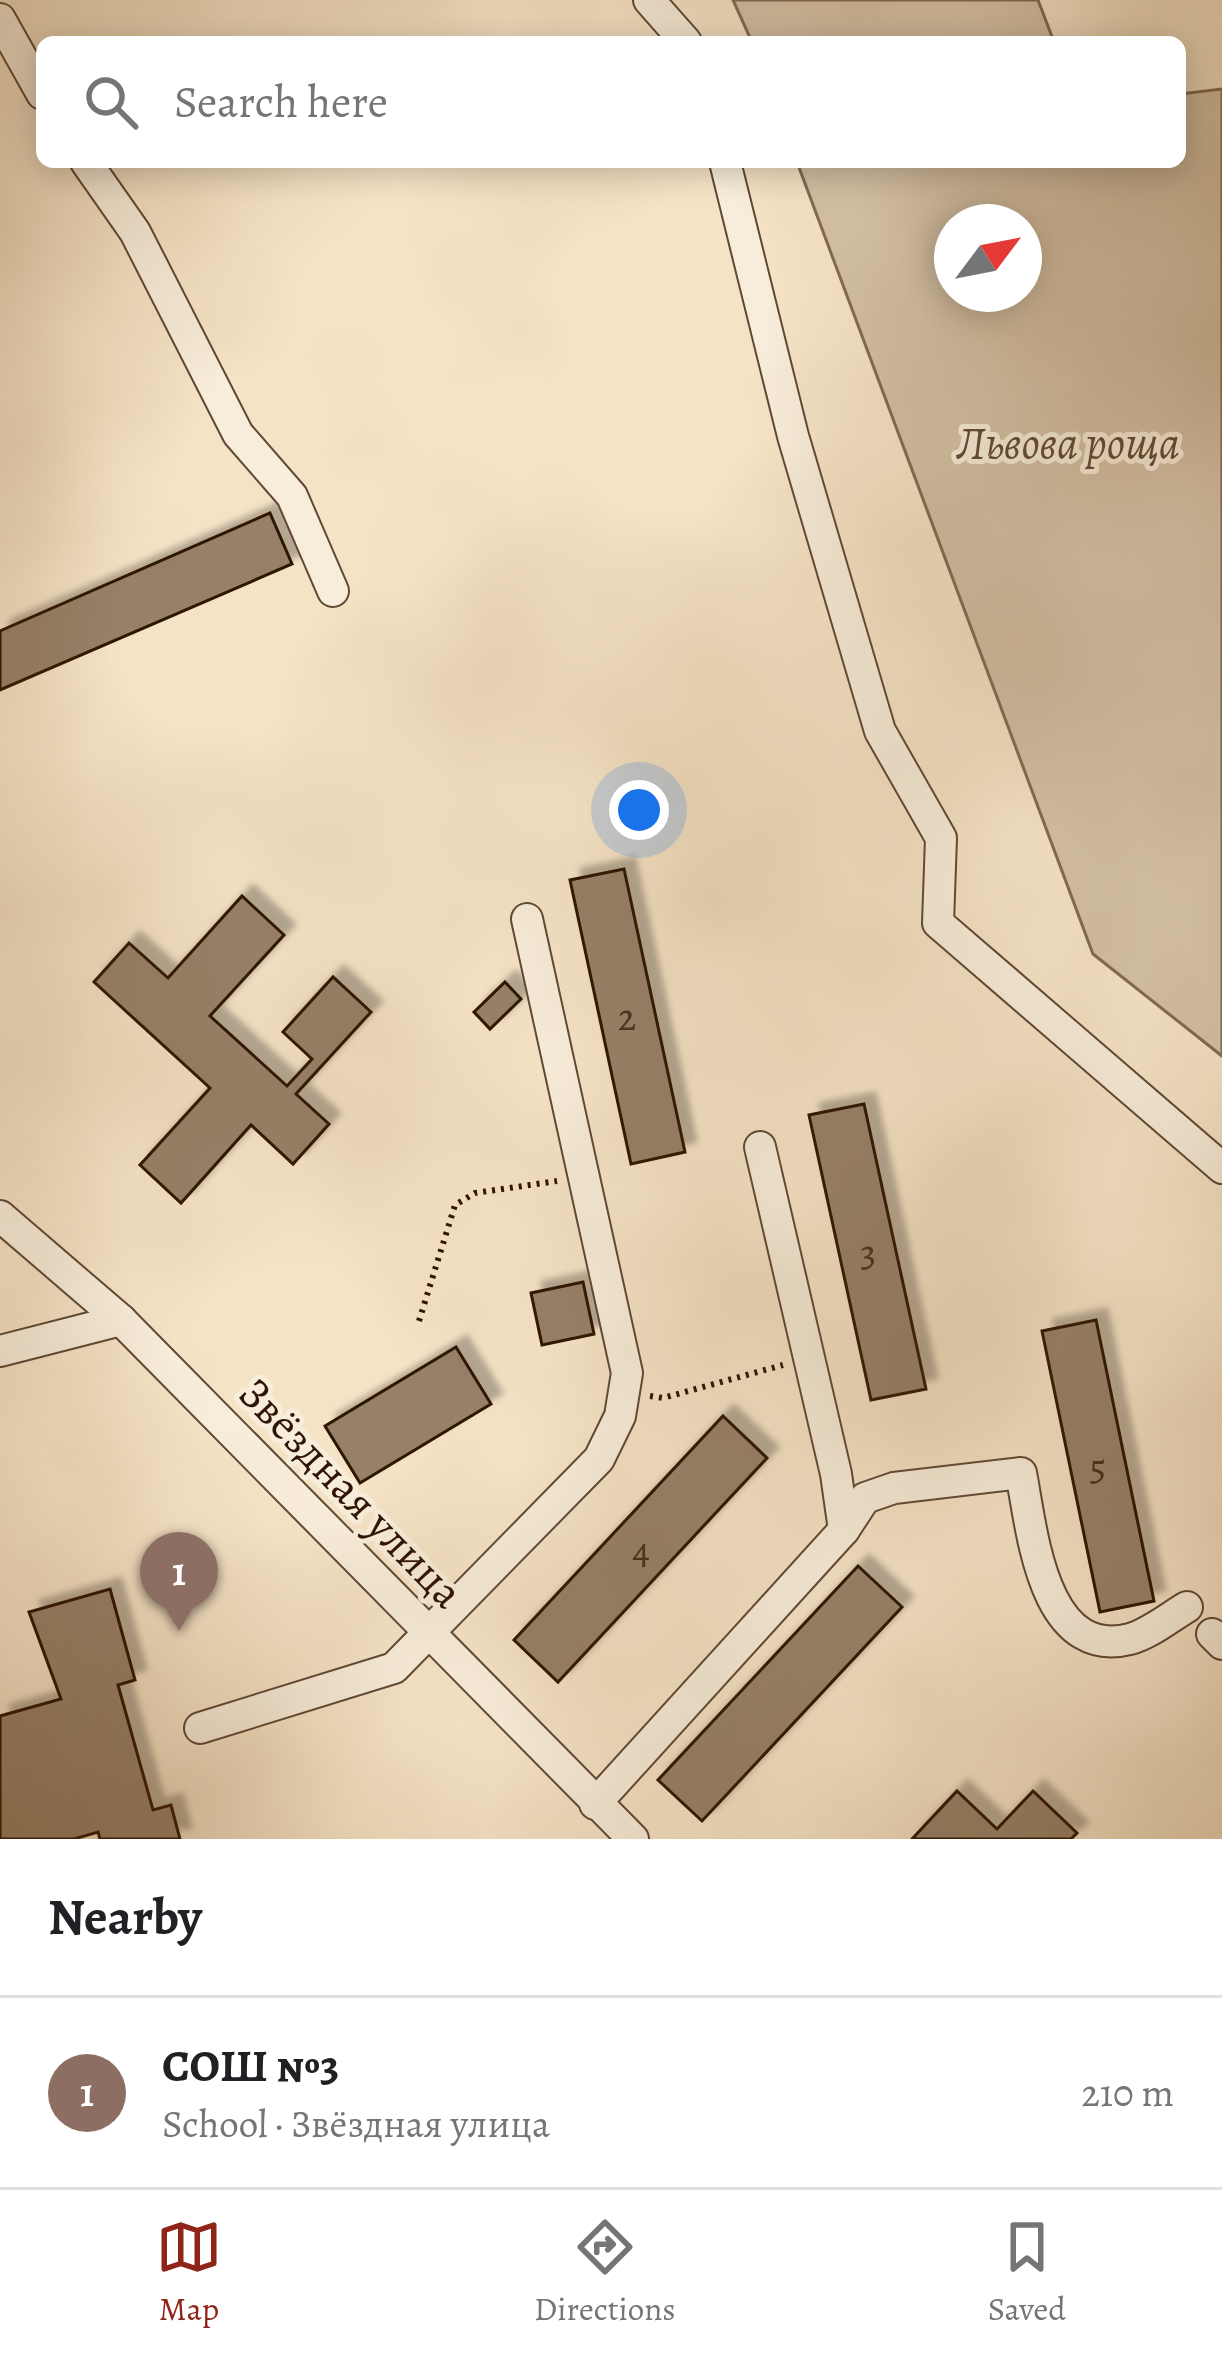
<!DOCTYPE html>
<html lang="en">
<head>
<meta charset="utf-8">
<style>
  body { margin:0; font-family:Alegreya,serif; background:#f2f2f2; color:#202124 }
  .compass { position:absolute; left:934px; top:204px; width:108px; height:108px; border-radius:50%; background:#fff; box-shadow:0 6px 30px #0003; rotate:58deg }
  .you { position:absolute; left:639px; top:810px; width:42px; height:42px; margin:-30px; border:9px solid #fff; border-radius:50%; background:#1a73e8; box-shadow:0 0 0 18px #1a73e833 }
  .badge { display:grid; place-items:center; width:78px; height:78px; border-radius:50%; background:#8f2418; color:#fff; font-size:39px; font-weight:700 }
  .pin { position:absolute; translate:-50% -99px; filter:drop-shadow(0 3px 6px #0008) }
  .pin::after { content:''; position:absolute; top:63px; width:42px; height:36px; background:inherit; clip-path:polygon(0 0,100% 0,50% 100%) }
  .list { margin:0; padding:0; list-style:none }
  h2 { display:flex; justify-content:space-between; align-items:center; height:156px; margin:0; padding:0 48px; font-size:51px }
  h2 small { font-size:39px; font-weight:400; color:#757577 }
  .list li { display:grid; grid-template-columns:78px 1fr auto; gap:36px; align-items:center; box-sizing:border-box; height:192px; padding:0 48px; border-top:3px solid #e0e0e0 }
  .list b { display:block; font-size:45px; white-space:nowrap }
  .list p { margin:0; font-size:39px; white-space:nowrap; color:#757577 }
  .list em { font-size:39px; font-style:normal; color:#757577 }
  .icon { flex:none; width:66px; height:66px; fill:none; stroke:currentColor; stroke-width:2; stroke-linecap:round; stroke-linejoin:round }
  .map { position:relative; flex:none; width:1222px; height:1839px; overflow:hidden }
  .search { position:absolute; background:#fff; box-shadow:0 6px 30px #0003; left:36px; right:36px; top:36px; height:132px; display:flex; align-items:center; gap:30px; box-sizing:border-box; padding:0 42px; border-radius:18px; color:#757577; font-size:45px }
  .sheet { height:348px; background:#fff }
  nav { display:flex; justify-content:space-around; align-items:center; box-sizing:border-box; height:168px; border-top:3px solid #e0e0e0; background:#fff; font-size:33px; color:#757577 }
  nav a { display:grid; justify-items:center; gap:6px }
  nav .on { color:#8f2418 }
  .map>svg:first-child { display:block }
  .green { fill:#d3c0a5; stroke:#816a54; stroke-width:3; fill-rule:evenodd }
  .building { fill:#968068; stroke:#2f1403; stroke-width:3; filter:url(#shadow) }
  .lines { fill:none; stroke-linecap:round; stroke-linejoin:round }
  .minor-casing { stroke:#604834; stroke-width:34 }
  .path { stroke:#2f1403; stroke-width:6; stroke-dasharray:3 6; stroke-linecap:butt }
  .minor { stroke:#f8edda; stroke-width:30 }
  .labels { text-anchor:middle; stroke-width:10; stroke-linejoin:round; paint-order:stroke }
  .number-label { font-size:39px; fill:#492f1c }
  .park-label { font-size:45px; font-style:italic; fill:#604834; stroke:#f8edda }
  .street-label { font-size:45px; fill:#2f1403; stroke:#f8edda }
</style>
</head>
<body>
<div class="map">
<svg width="1222" height="1839" viewBox="0 0 1222 1839">
  <defs>
    <filter id="shadow"><feDropShadow dx="11" dy="-11" stdDeviation="3" flood-color="#0004"/></filter>
  </defs>
  <rect width="100%" height="100%" fill="#f5e3c6"/>
  <filter id="stains"><feTurbulence type="fractalNoise" baseFrequency=".00167" numOctaves="4"/><feColorMatrix values="0 0 0 0 .2 0 0 0 0 .09 0 0 0 0 .02 0 0 0 .5 -.17"/></filter>
  <radialGradient id="worn" r=".72"><stop offset=".6" stop-color="#630" stop-opacity="0"/><stop offset="1" stop-color="#630" stop-opacity=".3"/></radialGradient>
  <g class="green">
    <path d="M733 0H1038L1054 42H752Z"/>
    <path d="M1222 89V1056L1093 954 797 162H1180V94ZM952 222H1024V294H952Z"/>
  </g>
  <g class="building">
    <path d="M270 513 292 564 0 690V631Z"/>
    <path d="M624 869 685 1152 631 1164 570 880Z"/>
    <path d="M242 896 284 935 210 1016 287 1086 312 1059 283 1032 333 977 371 1012 296 1094 329 1124 293 1164 251 1125 181 1203 140 1165 210 1088 94 982 129 943 168 978Z"/>
    <path d="M505 982 521 999 490 1029 474 1012Z"/>
    <path d="M864 1104 926 1389 871 1400 809 1115Z"/>
    <path d="M583 1282 594 1334 542 1345 531 1293Z"/>
    <path d="M1096 1320 1154 1601 1100 1612 1042 1331Z"/>
    <path d="M456 1347 491 1404 360 1483 325 1426Z"/>
    <path d="M723 1416 767 1458 558 1682 514 1640Z"/>
    <path d="M858 1566 902 1607 702 1821 658 1780Z"/>
    <path d="M110 1589 135 1680 118 1685 153 1810 171 1805 180 1839H100L98 1832 74 1839H0V1716L61 1699 29 1612Z"/>
    <path d="M957 1791 997 1829 1033 1791 1077 1833 1071 1839H912Z"/>
  </g>
  <g class="lines">
    <g class="minor-casing">
      <g id="minor">
        <path d="M649 0 686 42"/>
        <path d="M0 19 42 94"/>
        <path d="M86 162 135 232 238 434 292 496 333 591"/>
        <path d="M725 162 793 436 880 731 941 838 938 923 1222 1168"/>
        <path d="M760 1147 836 1474 844 1530"/>
        <path d="M0 1216 121 1320 633 1839"/>
        <path d="M0 1351 121 1320"/>
        <path d="M1212 1634 1222 1644"/>
        <path d="M200 1728 394 1668 599 1459 620 1416 627 1373 527 919"/>
        <path d="M595 1804 844 1530 865 1498 894 1488 1021 1473C1032 1529 1042 1661 1130 1639 1149 1634 1170 1617 1187 1607"/>
      </g>
    </g>
    <g class="path">
      <path d="M419 1321 455 1205 475 1193 557 1181"/>
      <path d="M650 1396 663 1398 783 1365"/>
    </g>
    <use href="#minor" class="minor"/>
  </g>
  <g class="labels">
    <g class="number-label">
      <text x="627" y="1030">2</text>
      <text x="868" y="1266">3</text>
      <text x="1098" y="1480">5</text>
      <text x="641" y="1563">4</text>
    </g>
    <g class="park-label">
      <text x="1068" y="458">Львова роща</text>
    </g>
    <g class="street-label">
      <text transform="translate(352 1492) rotate(46)" y="16">Звёздная улица</text>
    </g>
  </g>
  <rect width="100%" height="100%" filter="url(#stains)"/>
  <rect width="100%" height="100%" fill="url(#worn)"/>
</svg>
<svg class="compass" viewBox="-18 -18 36 36"><path d="M0-13l5 13h-10z" fill="#e53935"/><path d="M0 13l5-13h-10z" fill="#757577"/></svg>
<div class="you"></div>
<div class="pin badge" style="left:179px;top:1631px;background:#8d6e63">1</div>
<div class="search"><svg class="icon" aria-label="search" viewBox="0 0 24 24"><circle cx="10" cy="10" r="6"/><path d="M15 15l6 6"/></svg>Search here</div>
</div>
<section class="sheet">
<h2>Nearby<small></small></h2>
<ul class="list">
<li><span class="badge" style="background:#8d6e63">1</span><div><b>СОШ №3</b><p>School · Звёздная улица</p></div><em>210 m</em></li>
</ul>
</section>
<nav>
<a class="on"><svg class="icon" aria-label="map" viewBox="0 0 24 24"><path d="M3 6l6-2 6 2 6-2v14l-6 2-6-2-6 2zM9 4v14M15 6v14"/></svg>Map</a>
<a><svg class="icon" aria-label="directions" viewBox="0 0 24 24"><path d="M12 3l9 9-9 9-9-9zM9 14v-3h6M13 9l2 2-2 2"/></svg>Directions</a>
<a><svg class="icon" aria-label="saved" viewBox="0 0 24 24"><path d="M7 4h10v16l-5-4-5 4z"/></svg>Saved</a>
</nav>
</body>
</html>
